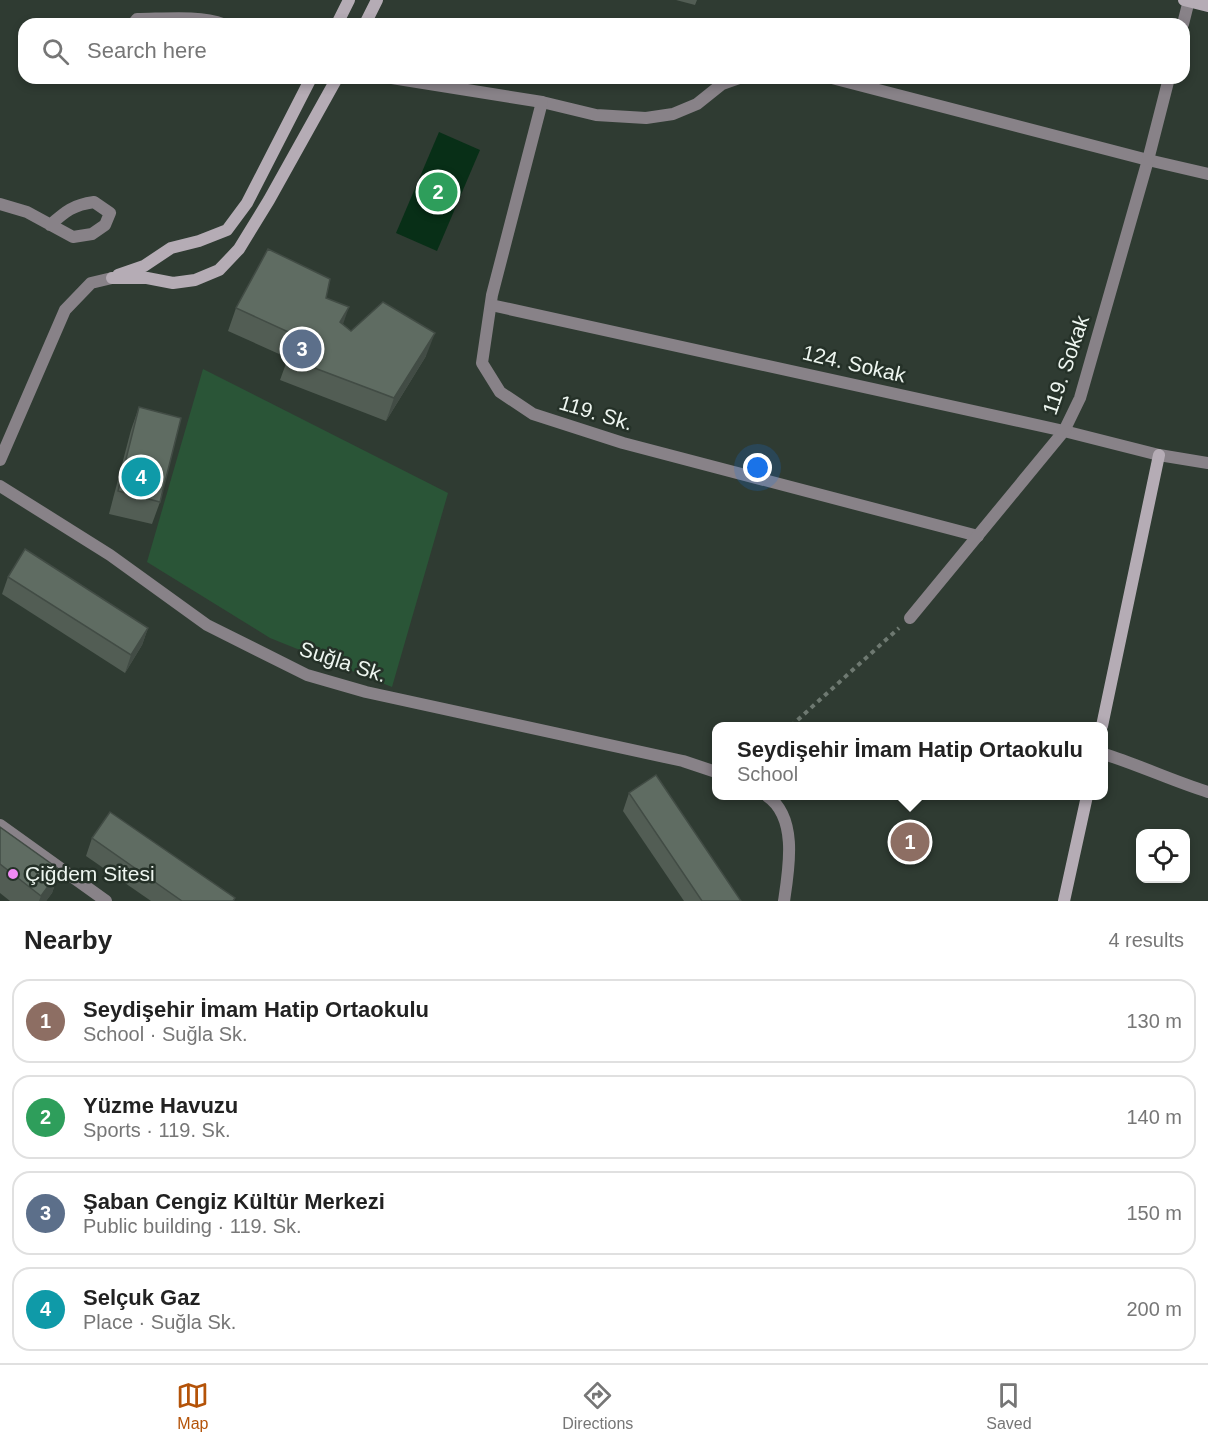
<!DOCTYPE html>
<html lang="en">
<head>
<meta charset="utf-8">
<style>
  body { margin:0; font-family:Arial,sans-serif; background:#f6f6f6; color:#222 }
  .controls { position:absolute; right:18px; bottom:18px; display:grid; overflow:hidden; border-radius:12px; box-shadow:0 3px 9px #0003 }
  .controls button { width:54px; height:54px; display:grid; place-items:center; padding:0; border:0; border-bottom:2px solid #e0e0e0; background:#fff; color:#222; font:30px sans-serif }
  .you { position:absolute; left:758px; top:468px; width:21px; height:21px; margin:-15px; border:4px solid #fff; border-radius:50%; background:#1a73e8; box-shadow:0 0 0 9px #1a73e833 }
  .badge { display:grid; place-items:center; width:39px; height:39px; border-radius:50%; background:#b45309; color:#fff; font-size:20px; font-weight:700 }
  .pin { position:absolute; translate:-50% -50%; border:3px solid #fff; box-shadow:0 2px 6px #0006 }
  .popup { position:absolute; left:712px; top:722px; width:396px; height:78px; box-sizing:border-box; display:grid; place-content:center; border-radius:12px; background:#fff; filter:drop-shadow(0 2px 4px #0005); font-size:20px; white-space:nowrap; color:#767676 }
  .popup b { font-size:22px; color:#222 }
  .popup::after { content:''; position:absolute; left:50%; top:100%; margin-left:-12px; border:12px solid transparent; border-top-color:#fff }
  .list { margin:0; padding:0; list-style:none }
  h2 { display:flex; justify-content:space-between; align-items:center; height:78px; margin:0; padding:0 24px; font-size:26px }
  h2 small { font-size:20px; font-weight:400; color:#767676 }
  .list li { display:grid; grid-template-columns:39px 1fr auto; gap:18px; align-items:center; box-sizing:border-box; height:84px; margin:0 12px 12px; padding:0 12px; border:2px solid #e0e0e0; border-radius:18px }
  .list b { display:block; font-size:22px; white-space:nowrap }
  .list p { margin:0; font-size:20px; white-space:nowrap; color:#767676 }
  .list em { font-size:20px; font-style:normal; color:#767676 }
  .icon { flex:none; width:33px; height:33px; fill:none; stroke:currentColor; stroke-width:2; stroke-linecap:round; stroke-linejoin:round }
  .map { position:relative; flex:none; width:1208px; height:901px; overflow:hidden }
  .search { position:absolute; background:#fff; box-shadow:0 3px 9px #0003; left:18px; right:18px; top:18px; height:66px; display:flex; align-items:center; gap:15px; box-sizing:border-box; padding:0 21px; border-radius:18px; color:#767676; font-size:22px }
  .sheet { height:462px; background:#fff }
  nav { display:flex; justify-content:space-around; align-items:center; box-sizing:border-box; height:84px; border-top:2px solid #e0e0e0; background:#fff; font-size:16px; color:#767676 }
  nav a { display:grid; justify-items:center; gap:3px }
  nav .on { color:#b45309 }
  .map>svg:first-child { display:block }
  .green { fill:#2a5537 }
  .water { fill:#082f17 }
  .lines { fill:none; stroke-linecap:round; stroke-linejoin:round }
  .path { stroke:#6e7971; stroke-width:4; stroke-dasharray:4.5 4.5; stroke-linecap:butt }
  .street { stroke:#888288; stroke-width:12 }
  .secondary { stroke:#b5acb5; stroke-width:12 }
  .wall { fill:#525d54 }
  .shaded-wall { fill:#424c45 }
  .building { fill:#5f6c62; stroke:#424c45; stroke-width:1.5 }
  .poi-dot { fill:#f18af4; stroke:#253128; stroke-width:2 }
  .labels { text-anchor:middle; stroke-width:5; stroke-linejoin:round; paint-order:stroke }
  .street-label { font-size:21px; fill:#eef6f0; stroke:#253128 }
  .poi-label { font-size:21px; fill:#eef6f0; stroke:#253128; text-anchor:start }
</style>
</head>
<body>
<div class="map">
<svg width="1208" height="901" viewBox="0 0 1208 901">
  <rect width="100%" height="100%" fill="#2f3b32"/>
  <path class="green" d="M203 369 448 493 392 687 270 638 147 562Z"/>
  <path class="water" d="M439 132 480 150 437 251 396 233Z"/>
  <g class="lines">
    <path class="path" d="M791 726 899 628"/>
    <g class="street">
      <path d="M133 24 137 19C162 19 200 15 223 24"/>
      <path d="M1183 24 1189 0"/>
      <path d="M392 78 542 102 596 115 646 118 673 114 697 104 722 84 739 78"/>
      <path d="M832 78 1148 160 1208 174"/>
      <path d="M542 102 492 295 482 363 500 392 533 414 623 443 978 536"/>
      <path d="M0 204 27 212 73 237 92 234 105 225 110 213 94 202C73 205 66 211 50 225"/>
      <path d="M491 305 1064 431 1159 455 1208 463"/>
      <path d="M0 460 65 310 91 283 112 278"/>
      <path d="M0 486 110 555 207 625 307 675 366 692 683 761 716 772"/>
      <path d="M910 618 1064 431 1080 398 1148 160 1169 78"/>
      <path d="M1104 754C1139 765 1173 781 1208 792"/>
      <path d="M767 796C798 817 789 868 784 901"/>
      <path d="M0 825 106 901"/>
    </g>
    <g class="secondary">
      <path d="M1184 0 1208 6"/>
      <path d="M337 24 349 0"/>
      <path d="M365 24 377 0"/>
      <path d="M118 275 144 266 171 248 199 241 227 230 247 203 311 78"/>
      <path d="M112 278H147L173 283 195 280 219 270 239 249 269 200 337 78"/>
      <path d="M1102 726 1159 455"/>
      <path d="M1064 901 1087 796"/>
    </g>
  </g>
  <g class="wall">
    <path d="M676 0H697L695 5Z"/>
    <path d="M326 298 343 324 351 331 426 356 386 421 280 380 288 358 228 331 236 308Z"/>
    <path d="M139 407 160 502 152 524 109 514 131 430Z"/>
    <path d="M8 577 148 628 142 645 125 673 2 594Z"/>
    <path d="M629 793 741 901H684L623 811Z"/>
    <path d="M0 827 60 870 52 893 46 901H10L0 893Z"/>
    <path d="M92 838 235 898 234 901H151L86 856Z"/>
  </g>
  <g class="shaded-wall">
    <path d="M349 307 341 330 340 322Z"/>
    <path d="M435 333 426 356 386 421 394 398Z"/>
    <path d="M148 628 142 645 125 673 131 655Z"/>
    <path d="M60 870 52 893 46 901H39L41 896Z"/>
  </g>
  <g class="building">
    <path d="M268 249 330 279 326 298 349 307 340 322 351 331 383 302 435 333 394 398 288 358 297 336 236 308Z"/>
    <path d="M139 407 181 418 160 502 118 491Z"/>
    <path d="M25 549 148 628 131 655 8 577Z"/>
    <path d="M656 775 741 901H702L629 793Z"/>
    <path d="M110 812 235 898 233 901H182L92 838Z"/>
    <path d="M0 827 60 870 41 896 0 864Z"/>
  </g>
  <circle class="poi-dot" cx="13" cy="874" r="6"/>
  <g class="labels">
    <g class="street-label">
      <text transform="translate(854 364) rotate(13)" y="7">124. Sokak</text>
      <text transform="translate(1066 365) rotate(-71)" y="7">119. Sokak</text>
      <text transform="translate(596 413) rotate(17)" y="7">119. Sk.</text>
      <text transform="translate(343 662) rotate(18)" y="7">Suğla Sk.</text>
    </g>
    <g class="poi-label">
      <text x="25" y="881">Çiğdem Sitesi</text>
    </g>
  </g>
</svg>
<div class="controls">
<button><svg class="icon" aria-label="locate" viewBox="0 0 24 24"><circle cx="12" cy="12" r="6"/><path d="M12 2v4M12 18v4M2 12h4M18 12h4"/></svg></button>
</div>
<div class="you"></div>
<div class="pin badge" style="left:910px;top:842px;background:#8d6e63">1</div>
<div class="popup"><b>Seydişehir İmam Hatip Ortaokulu</b>School</div>
<div class="pin badge" style="left:438px;top:192px;background:#2e9e5b">2</div>
<div class="pin badge" style="left:302px;top:349px;background:#5c6f8a">3</div>
<div class="pin badge" style="left:141px;top:477px;background:#0f9aa8">4</div>
<div class="search"><svg class="icon" aria-label="search" viewBox="0 0 24 24"><circle cx="10" cy="10" r="6"/><path d="M15 15l6 6"/></svg>Search here</div>
</div>
<section class="sheet">
<h2>Nearby<small>4 results</small></h2>
<ul class="list">
<li><span class="badge" style="background:#8d6e63">1</span><div><b>Seydişehir İmam Hatip Ortaokulu</b><p>School · Suğla Sk.</p></div><em>130 m</em></li>
<li><span class="badge" style="background:#2e9e5b">2</span><div><b>Yüzme Havuzu</b><p>Sports · 119. Sk.</p></div><em>140 m</em></li>
<li><span class="badge" style="background:#5c6f8a">3</span><div><b>Şaban Cengiz Kültür Merkezi</b><p>Public building · 119. Sk.</p></div><em>150 m</em></li>
<li><span class="badge" style="background:#0f9aa8">4</span><div><b>Selçuk Gaz</b><p>Place · Suğla Sk.</p></div><em>200 m</em></li>
</ul>
</section>
<nav>
<a class="on"><svg class="icon" aria-label="map" viewBox="0 0 24 24"><path d="M3 6l6-2 6 2 6-2v14l-6 2-6-2-6 2zM9 4v14M15 6v14"/></svg>Map</a>
<a><svg class="icon" aria-label="directions" viewBox="0 0 24 24"><path d="M12 3l9 9-9 9-9-9zM9 14v-3h6M13 9l2 2-2 2"/></svg>Directions</a>
<a><svg class="icon" aria-label="saved" viewBox="0 0 24 24"><path d="M7 4h10v16l-5-4-5 4z"/></svg>Saved</a>
</nav>
</body>
</html>
